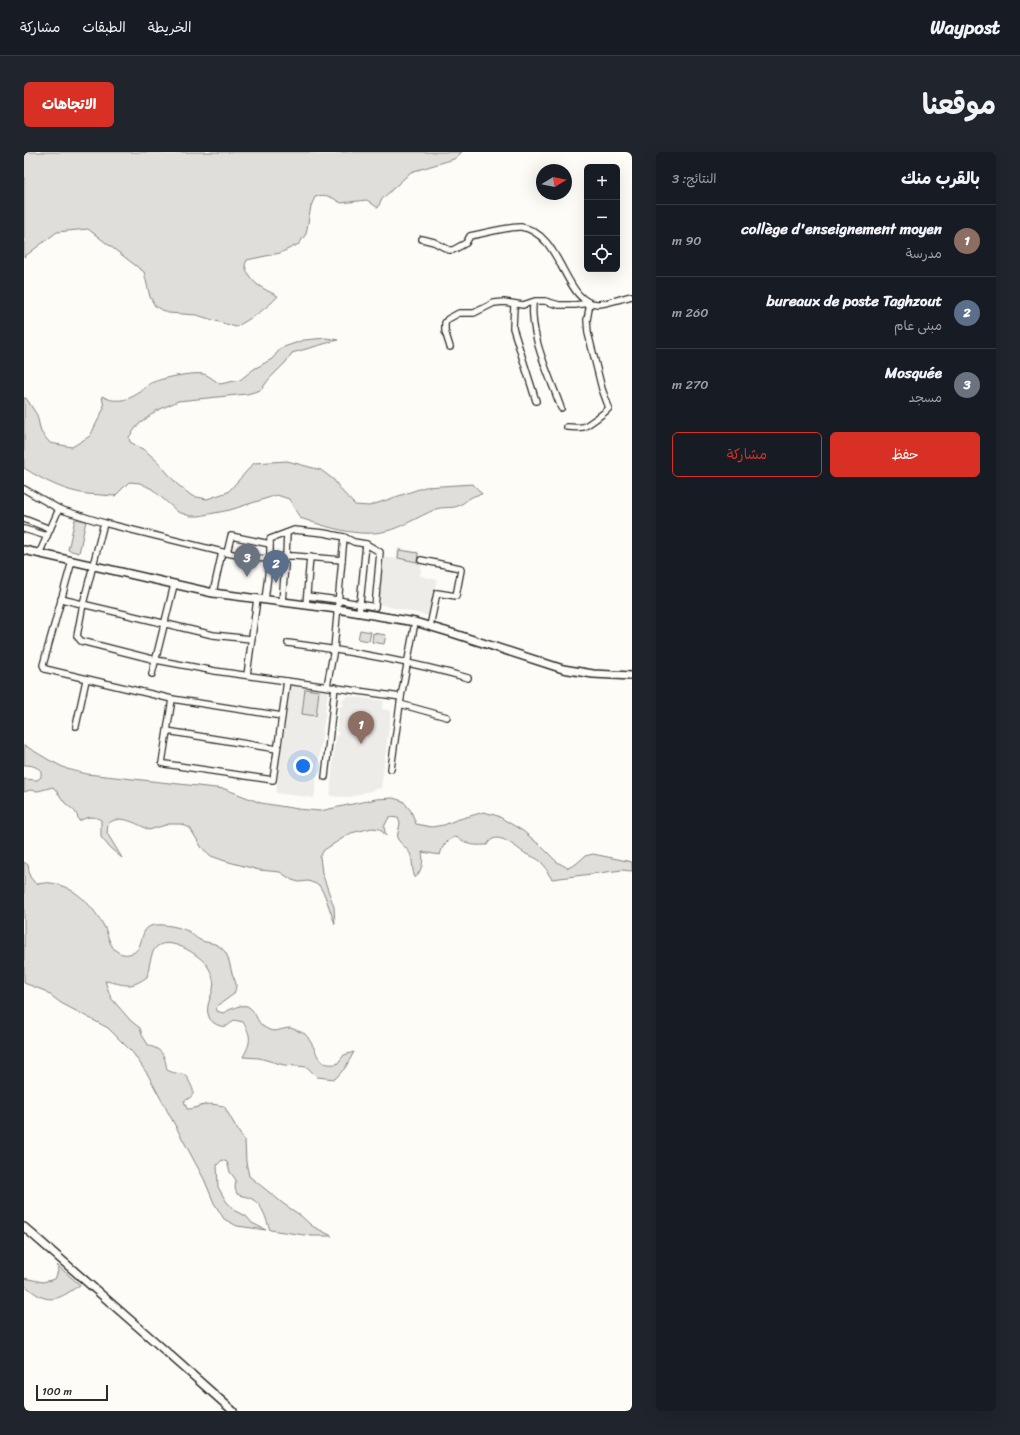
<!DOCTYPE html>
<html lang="ar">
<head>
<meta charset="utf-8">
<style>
  body { margin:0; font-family:Sriracha,"Playpen Sans Arabic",sans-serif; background:#20242c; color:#f1f3f6; direction:rtl }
  .controls { position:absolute; right:12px; top:12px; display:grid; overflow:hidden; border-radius:6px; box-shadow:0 4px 16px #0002 }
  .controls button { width:36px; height:36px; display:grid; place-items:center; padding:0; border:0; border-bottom:1px solid #363941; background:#171b24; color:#f1f3f6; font:20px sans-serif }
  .compass { position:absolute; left:512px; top:12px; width:36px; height:36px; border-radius:50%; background:#171b24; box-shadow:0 4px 16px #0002; rotate:80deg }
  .scale { position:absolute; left:12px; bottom:10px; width:72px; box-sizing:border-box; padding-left:4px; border:2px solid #2b2b2b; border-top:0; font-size:11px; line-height:14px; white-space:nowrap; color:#2b2b2b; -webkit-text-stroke:3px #fdfcf7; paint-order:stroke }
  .you { position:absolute; left:279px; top:614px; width:14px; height:14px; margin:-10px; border:3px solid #fff; border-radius:50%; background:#1a73e8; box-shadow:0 0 0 6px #1a73e833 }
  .badge { display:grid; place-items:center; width:26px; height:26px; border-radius:50%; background:#d93025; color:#fff; font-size:13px; font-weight:700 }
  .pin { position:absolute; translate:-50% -33px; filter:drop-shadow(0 1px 2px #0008) }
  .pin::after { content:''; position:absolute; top:21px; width:14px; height:12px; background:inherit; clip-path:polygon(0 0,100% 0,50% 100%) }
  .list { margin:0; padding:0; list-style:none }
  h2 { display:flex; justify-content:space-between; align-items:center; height:52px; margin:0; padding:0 16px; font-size:17px }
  h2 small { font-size:13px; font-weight:400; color:#9ea1a6 }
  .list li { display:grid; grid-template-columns:26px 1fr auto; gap:12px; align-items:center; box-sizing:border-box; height:72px; padding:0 16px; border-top:1px solid #363941 }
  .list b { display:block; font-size:15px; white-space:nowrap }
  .list p { margin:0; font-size:13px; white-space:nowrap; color:#9ea1a6 }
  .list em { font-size:13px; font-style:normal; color:#9ea1a6 }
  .actions { display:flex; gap:8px; padding:12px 16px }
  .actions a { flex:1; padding:9px 0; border:1px solid #d93025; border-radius:6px; text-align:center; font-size:14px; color:#d93025 }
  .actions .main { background:#d93025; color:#fff }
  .icon { flex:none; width:22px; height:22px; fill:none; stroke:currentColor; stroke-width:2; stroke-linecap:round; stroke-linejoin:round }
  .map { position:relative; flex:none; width:608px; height:1259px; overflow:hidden; direction:ltr; border-radius:6px }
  header { display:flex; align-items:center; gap:24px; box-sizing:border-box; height:56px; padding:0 20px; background:#171b24; border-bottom:1px solid #363941 }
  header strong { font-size:19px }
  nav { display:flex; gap:22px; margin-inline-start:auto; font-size:14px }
  .intro { display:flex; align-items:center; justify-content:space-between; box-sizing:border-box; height:96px; padding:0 24px }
  h1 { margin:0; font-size:28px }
  .button { padding:10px 18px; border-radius:6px; background:#d93025; color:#fff; font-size:14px; font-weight:700 }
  main { display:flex; gap:24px; padding:0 24px }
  aside { flex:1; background:#171b24; border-radius:6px; box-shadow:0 4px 16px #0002 }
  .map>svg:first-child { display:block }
  .built { fill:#edece8 }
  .green { fill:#dfdeda; stroke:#858482 }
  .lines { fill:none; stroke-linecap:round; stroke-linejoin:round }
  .minor-casing { stroke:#2b2b2b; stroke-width:8 }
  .major-casing { stroke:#2b2b2b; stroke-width:10 }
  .minor { stroke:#fdfcf7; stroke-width:5.5 }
  .major { stroke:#fdfcf7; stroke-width:7 }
</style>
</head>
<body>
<header>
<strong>Waypost</strong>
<nav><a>الخريطة</a><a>الطبقات</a><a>مشاركة</a></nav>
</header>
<div class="intro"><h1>موقعنا</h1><a class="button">الاتجاهات</a></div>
<main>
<aside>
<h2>بالقرب منك<small>النتائج: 3</small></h2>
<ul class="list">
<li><span class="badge" style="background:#8d6e63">1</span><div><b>collège d'enseignement moyen</b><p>مدرسة</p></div><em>90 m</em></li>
<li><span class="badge" style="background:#5c6f8a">2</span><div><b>bureaux de poste Taghzout</b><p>مبنى عام</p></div><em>260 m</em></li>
<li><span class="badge" style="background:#6b7280">3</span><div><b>Mosquée</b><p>مسجد</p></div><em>270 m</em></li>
</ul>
<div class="actions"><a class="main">حفظ</a><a>مشاركة</a></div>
</aside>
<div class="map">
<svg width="608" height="1259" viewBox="0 0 608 1259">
  <rect width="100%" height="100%" fill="#fdfcf7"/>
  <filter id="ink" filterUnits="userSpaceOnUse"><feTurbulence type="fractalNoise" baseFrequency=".025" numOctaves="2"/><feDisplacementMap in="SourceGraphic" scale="8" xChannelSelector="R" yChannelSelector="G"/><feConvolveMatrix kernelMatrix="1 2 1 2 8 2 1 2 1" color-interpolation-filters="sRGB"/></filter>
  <g filter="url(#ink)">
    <g class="built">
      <path d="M374 396 396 400 394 410 398 411 396 424 413 428 405 464 354 452 358 405 372 407Z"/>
      <path d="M266 534 304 539 290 646 252 641Z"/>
      <path d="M324 544 360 549 358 557 367 559 357 636 325 645 306 644 310 598 313 584 316 582 313 579 316 554H319V552L317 549Z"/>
    </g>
    <g class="green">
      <path d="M0 0H438L430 7 387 20 357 48 354 56 343 48 317 51C307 45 302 41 291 45L287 54 282 82 275 92 256 101 223 108 221 113C225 131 238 136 254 144 243 157 227 166 212 175L195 170 173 163 144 161 131 154 126 145 120 120 64 77 33 80 0 105Z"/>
      <path d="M302 186 314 188 268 201 262 210 245 227 237 238 223 242 154 249 132 259 114 273 105 285 106 290 122 299 134 310 153 332 168 344 183 347 204 340 230 311 263 309 297 318 310 328 317 338 331 353 345 354 401 335 449 332 458 342C445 344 444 349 434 354 427 357 417 354 410 358 396 364 378 375 363 379 334 386 303 375 276 366L265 347 253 343 206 358 175 364H166L154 360 128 337 116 331 105 330 91 344C82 343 72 343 63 342 40 339 19 328 0 316V246H2L13 263 17 280 26 291 48 295 66 284 80 256 78 244C89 251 103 249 113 242 118 240 121 235 125 232 136 226 168 220 180 222 186 224 191 229 196 232L216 228 230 217 248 207 257 196 280 188Z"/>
      <path d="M51 367 62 369 55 401 44 398Z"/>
      <path d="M375 398 394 401 393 410 374 406Z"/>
      <path d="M336 478 347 480 345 489 334 487Z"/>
      <path d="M349 481 362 483 360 492 348 490Z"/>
      <path d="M281 537 295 539 292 564 278 562Z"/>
      <path d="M0 593 25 608 43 617 63 622 201 637 237 651 274 657 296 659 352 647 369 646 379 649 387 659 392 672 407 675 420 673 432 668 460 660 474 664 499 679 517 694 533 710 544 716 552 712 561 704 569 702 608 710V719L598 718 528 727C523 722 523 715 518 711 515 707 507 704 502 702 491 695 472 676 463 693 456 693 449 694 443 691 438 689 436 686 431 685 421 690 419 693 416 703L398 700C400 710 398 718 391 726 388 719 389 711 387 704 385 697 377 693 373 686L376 671 374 666 365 665 360 675 362 684 356 677 348 676 327 681 300 698 296 705 298 721 310 755 311 772 301 744 295 733 284 729 275 730 268 728 256 720 235 718 201 709 187 704 178 696 166 676 157 672H145L125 678C113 672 96 661 84 672L83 681 98 706 86 696 77 685V668C69 663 63 665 55 669 52 658 49 658 41 651 37 646 34 640 29 635L14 639 6 638 0 640V627L13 628 17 625V619C12 614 7 613 0 613Z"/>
      <path d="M0 710 4 713 6 725 12 732C16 732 22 730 27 731 52 735 69 754 81 776 84 783 86 796 94 800 97 802 102 803 105 802 123 799 112 775 131 773 141 772 155 775 164 779 168 781 171 786 176 788 181 791 188 790 193 793 205 799 205 811 208 821 209 825 212 829 212 833 212 836 211 839 210 842L192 855 193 859 199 861C205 858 216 852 223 854 232 858 232 870 240 875 251 883 256 876 266 876 270 877 277 880 281 882 283 884 285 887 286 889 296 904 292 914 313 912L320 903 330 900 321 916 311 927 293 925 283 915 260 913 235 906 219 905C227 890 228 885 219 870L210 868C208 870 205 873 203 874 197 876 187 871 185 865 179 852 193 839 189 827 188 823 186 818 184 815 177 803 141 780 130 798 126 805 125 817 123 825 105 838 101 832 81 829L87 846 107 869 116 876 118 883 125 894C139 897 141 905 143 918 150 922 157 921 161 923 166 926 163 925 165 929 170 939 173 943 160 949L163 957C170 957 173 955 180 953 187 951 193 953 200 954L216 982 221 989 222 1010 225 1024 261 1053 276 1063 288 1074 308 1084H287L246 1078C242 1067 239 1053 228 1047 224 1044 218 1045 213 1042L211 1036 212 1028 206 1020 203 1010 198 1008 193 1013 194 1035 202 1049 211 1059 222 1064 228 1071 242 1078 213 1074 200 1067 190 1051 180 1027 124 923 109 901 84 876 37 851 21 839 0 831Z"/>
      <path d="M33 1113 56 1133C46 1139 34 1150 21 1146 14 1145 6 1137 0 1133V1126L19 1130 31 1127 34 1119Z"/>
    </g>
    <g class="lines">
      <g class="minor-casing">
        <g id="minor">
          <path d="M398 87 410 90 425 98H429L442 91 446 84C457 82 487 74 497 75 539 81 540 154 575 152 586 151 598 146 608 144"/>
          <path d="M509 150C506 186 525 222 537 256"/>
          <path d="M490 153 489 176 512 249"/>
          <path d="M426 195 421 179V171L424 167 435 161H450L470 151 480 150 499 153 511 149H521L535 153H551L566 151 563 168 564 181 578 237 585 256C583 259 563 274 559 275 554 276 548 275 543 275"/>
          <path d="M0 337 35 357 80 371 198 400 229 406 246 407 262 404H270L318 408"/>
          <path d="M0 367 26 377"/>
          <path d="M80 371 59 452 53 484 57 489 132 508 191 519 377 545 391 470"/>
          <path d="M0 377 23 384"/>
          <path d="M203 401 207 384 246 392"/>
          <path d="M15 402 35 357"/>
          <path d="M262 404 263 381"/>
          <path d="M397 408 436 416 437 418 432 444 413 441 406 474"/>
          <path d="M48 409 19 513 21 517 148 547 258 564"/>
          <path d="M189 441 198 400"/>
          <path d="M37 447 189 483 227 487"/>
          <path d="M241 448 246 407V387L270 378 300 381 320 385 330 390 342 392 356 400 351 455 314 448 283 444"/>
          <path d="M258 450 261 413"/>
          <path d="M282 453 286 405"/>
          <path d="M335 461 342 392"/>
          <path d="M264 491C325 499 385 509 444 526"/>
          <path d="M128 522 150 433"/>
          <path d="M223 523 233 447"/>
          <path d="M303 534 310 497 320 385"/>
          <path d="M148 547 138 611 141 612 249 628 263 529"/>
          <path d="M376 552 423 565"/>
          <path d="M52 574 62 528"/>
          <path d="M143 579 253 597"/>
          <path d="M367 617 377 545"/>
          <path d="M301 625 311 535"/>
        </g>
      </g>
      <g class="major-casing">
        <g id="major">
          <path d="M0 398 189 441 313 457 391 470 428 481 539 517 569 522 608 524"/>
          <path d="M0 1075 128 1187 209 1259"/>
        </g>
      </g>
      <use href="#minor" class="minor"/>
      <use href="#major" class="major"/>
    </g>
  </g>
</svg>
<div class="controls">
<button>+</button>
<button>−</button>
<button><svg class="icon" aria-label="locate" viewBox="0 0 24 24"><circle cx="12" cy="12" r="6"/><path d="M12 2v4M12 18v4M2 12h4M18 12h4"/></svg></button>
</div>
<svg class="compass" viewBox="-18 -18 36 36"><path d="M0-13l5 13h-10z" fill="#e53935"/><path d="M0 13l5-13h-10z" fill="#9ea1a6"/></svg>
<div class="scale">100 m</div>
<div class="you"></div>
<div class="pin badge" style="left:337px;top:592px;background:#8d6e63">1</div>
<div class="pin badge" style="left:252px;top:431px;background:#5c6f8a">2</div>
<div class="pin badge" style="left:223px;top:425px;background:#6b7280">3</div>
</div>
</main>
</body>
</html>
